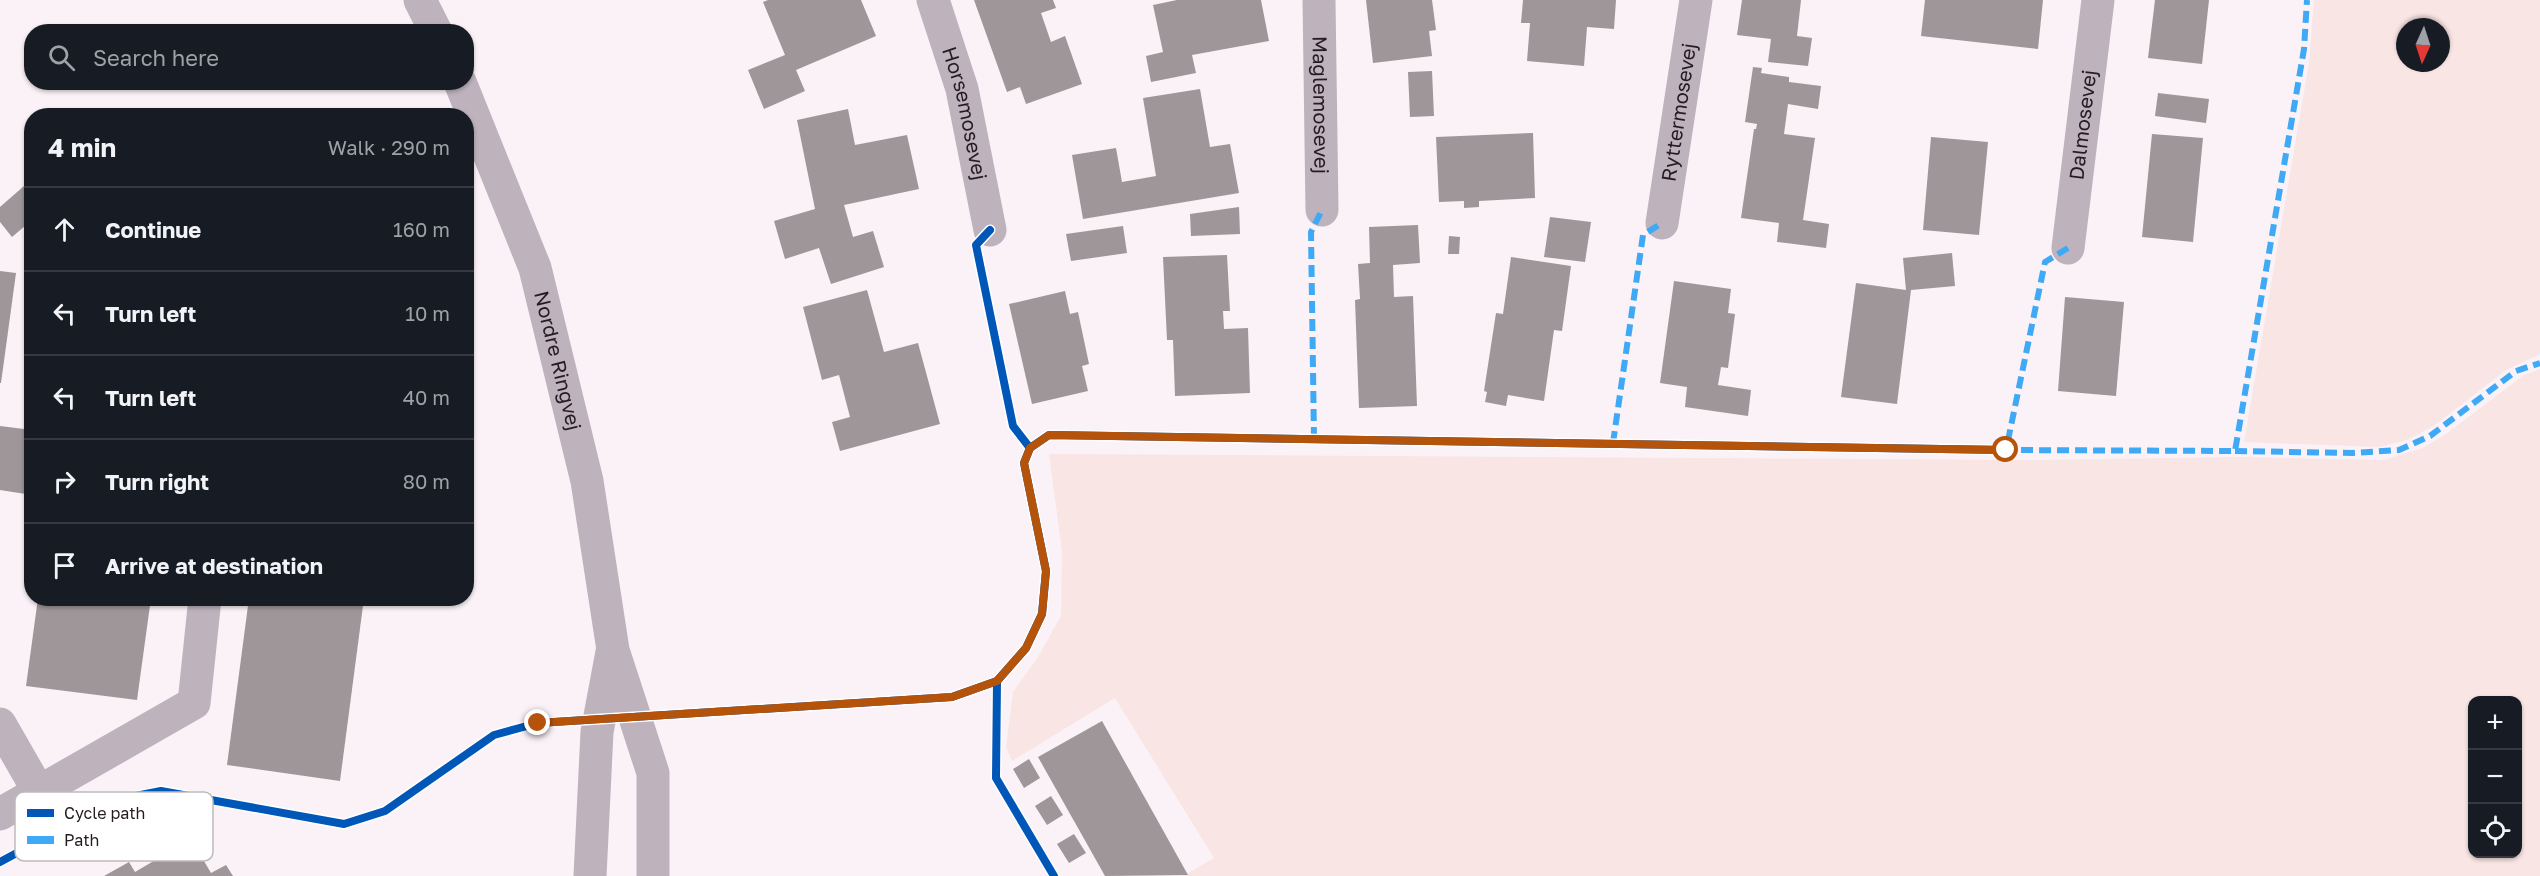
<!DOCTYPE html>
<html lang="en">
<head>
<meta charset="utf-8">
<style>
  body { margin:0; font-family:"Golos Text",sans-serif; background:#242831; color:#f1f3f6 }
  .controls { position:absolute; right:18px; bottom:18px; display:grid; overflow:hidden; border-radius:12px; box-shadow:0 2px 4px #0004 }
  .controls button { width:54px; height:54px; display:grid; place-items:center; padding:0; border:0; border-bottom:2px solid #363941; background:#171b24; color:#f1f3f6; font:30px sans-serif }
  .compass { position:absolute; left:2396px; top:18px; width:54px; height:54px; border-radius:50%; background:#171b24; box-shadow:0 2px 4px #0004; rotate:183deg }
  .stop { position:absolute; width:18px; height:18px; margin:-14px; border:4px solid #b45309; border-radius:50%; background:#fff }
  .stop.end { background:#b45309; border-color:#fff; box-shadow:0 2px 6px #0008 }
  .list { margin:0; padding:0; list-style:none }
  h2 { display:flex; justify-content:space-between; align-items:center; height:78px; margin:0; padding:0 24px; font-size:26px }
  h2 small { font-size:20px; font-weight:400; color:#9ea1a6 }
  .list li { display:grid; grid-template-columns:39px 1fr auto; gap:18px; align-items:center; box-sizing:border-box; height:84px; padding:0 24px; border-top:2px solid #363941 }
  .list b { display:block; font-size:22px; white-space:nowrap }
  .list em { font-size:20px; font-style:normal; color:#9ea1a6 }
  .icon { flex:none; width:33px; height:33px; fill:none; stroke:currentColor; stroke-width:2; stroke-linecap:round; stroke-linejoin:round }
  .map { position:relative; flex:none; width:2540px; height:876px; overflow:hidden }
  .search { position:absolute; background:#171b24; box-shadow:0 2px 4px #0004; left:24px; top:24px; width:450px; height:66px; display:flex; align-items:center; gap:15px; box-sizing:border-box; padding:0 21px; border-radius:24px; color:#9ea1a6; font-size:22px }
  .panel { position:absolute; background:#171b24; box-shadow:0 2px 4px #0004; left:24px; top:108px; width:450px; height:498px; border-radius:24px }
  .map>svg:first-child { display:block }
  .green { fill:#f9e5e4; fill-rule:evenodd }
  .building { fill:#9e9698 }
  .lines { fill:none; stroke-linecap:round; stroke-linejoin:round }
  .minor { stroke:#beb2bd; stroke-width:33 }
  .quiet { stroke:#3fa9f5; stroke-width:6; stroke-dasharray:12 6; stroke-linecap:butt }
  .cycleway-casing { stroke:#fff; stroke-width:11 }
  .cycleway { stroke:#0057b8; stroke-width:8 }
  .route { stroke:#b45309; stroke-width:8 }
  .labels { text-anchor:middle; stroke-width:6; stroke-linejoin:round; paint-order:stroke }
  .street-label { font-size:20px; fill:#251c21; stroke:#fff }
  .key { fill:#fff; stroke:#bebbbc; stroke-width:1.5 }
  .key-label { font-size:16px; fill:#251c21 }
</style>
</head>
<body>
<div class="map">
<svg width="2540" height="876" viewBox="0 0 2540 876">
  <rect width="100%" height="100%" fill="#faf2f6"/>
  <g class="green">
    <path d="M2314 0H2540V354L2506 370 2435 425 2407 440 2379 447 2244 442 2309 63ZM2405 27H2441V63H2405Z"/>
    <path d="M2540 369V876H1183L1214 858 1115 698 1012 761 1006 747 1013 692 1038 657 1061 616 1062 551 1049 454 2025 460 2240 457 2383 460 2423 448 2446 434 2524 375ZM2472 700H2518V854H2472Z"/>
  </g>
  <g class="building">
    <path d="M768 0H861L876 36 796 70 805 91 764 109 748 70 785 55 763 2Z"/>
    <path d="M974 0H1053L1056 8 1041 13 1051 42 1065 36 1082 84 1026 104 1020 87 1007 92Z"/>
    <path d="M1177 0H1261L1269 41 1192 55 1196 73 1151 82 1146 56 1163 52 1153 5Z"/>
    <path d="M1366 0H1432L1436 30 1429 31 1432 56 1373 63Z"/>
    <path d="M1523 0H1616L1614 29 1587 27 1584 66 1527 61 1530 23H1521Z"/>
    <path d="M1742 0H1801L1797 36 1812 38 1808 66 1768 62 1771 39 1737 35Z"/>
    <path d="M1925 0H2043L2038 49 1921 36Z"/>
    <path d="M2155 0H2209L2202 64 2148 58Z"/>
    <path d="M1753 67 1762 68 1761 73 1789 77V82L1821 86 1818 109 1788 104 1784 134 1815 138 1803 220 1829 224 1826 248 1777 242 1779 223 1741 218 1754 129H1756L1757 124 1745 122Z"/>
    <path d="M1432 71 1434 116 1410 117 1408 72Z"/>
    <path d="M1200 89 1210 147 1230 144 1239 193 1083 219 1072 155 1116 148 1122 182 1156 176 1143 98Z"/>
    <path d="M2158 93 2209 99 2206 123 2155 116Z"/>
    <path d="M848 109 855 145 907 135 919 189 844 205 853 237 873 231 884 267 831 284 819 248 785 259 774 221 815 209 797 120Z"/>
    <path d="M1533 133 1535 198 1479 201V207L1464 208V201L1439 202 1436 137Z"/>
    <path d="M2152 134 2203 138 2193 242 2142 237Z"/>
    <path d="M1931 137 1988 142 1979 235 1923 230Z"/>
    <path d="M32 179V220L12 237 0 222V207Z"/>
    <path d="M1239 207 1240 234 1191 236 1190 214Z"/>
    <path d="M1550 217 1591 222 1585 262 1544 257Z"/>
    <path d="M1418 225 1420 263 1393 265 1394 297 1413 296 1417 406 1359 408 1355 300 1360 299 1358 264 1370 263 1369 227Z"/>
    <path d="M1123 226 1127 253 1071 261 1066 234Z"/>
    <path d="M1449 236 1460 237 1459 254H1448Z"/>
    <path d="M1952 253 1955 286 1911 290 1897 404 1841 397 1856 283 1906 290 1903 258Z"/>
    <path d="M1227 255 1230 311H1223L1224 329 1248 328 1250 393 1175 396 1173 340H1167L1163 257Z"/>
    <path d="M1511 257 1571 266 1562 331 1554 330 1544 401 1508 395 1506 406 1485 402 1487 392 1484 391 1496 313 1503 314Z"/>
    <path d="M0 271 16 273 1 383H0Z"/>
    <path d="M1674 281 1731 289 1728 313 1735 314 1728 368 1721 367 1718 385 1751 390 1748 416 1685 407 1687 387 1660 383Z"/>
    <path d="M867 290 884 352 918 343 940 424 840 451 832 422 850 417 839 375 822 380 803 307Z"/>
    <path d="M1065 291 1070 314 1078 312 1089 364 1082 366 1088 391 1032 404 1009 304Z"/>
    <path d="M2065 297 2124 302 2116 396 2058 391Z"/>
    <path d="M0 426 32 430V495L0 490Z"/>
    <path d="M38 598H151L137 700 26 686Z"/>
    <path d="M249 598H364L340 781 227 765Z"/>
    <path d="M1102 721 1188 875 1105 876 1038 757Z"/>
    <path d="M1029 759 1040 778 1024 788 1013 769Z"/>
    <path d="M1051 796 1063 815 1047 825 1035 806Z"/>
    <path d="M1074 834 1086 853 1069 863 1057 844Z"/>
    <path d="M191 839 211 873 226 865 233 876H104L129 862 135 872Z"/>
  </g>
  <g class="lines">
    <g class="minor">
      <path d="M420 0 436 32"/>
      <path id="s1" d="M933 0 962 89 990 230"/>
      <path id="s2" d="M1319 0 1322 210"/>
      <path id="s3" d="M460 82 535 268 587 481 613 650 653 773V876"/>
      <path id="s4" d="M1662 223 1696 0"/>
      <path id="s5" d="M2068 248 2098 0"/>
      <path d="M0 724 39 792"/>
      <path d="M0 814 194 703 205 598"/>
      <path d="M590 876 597 732 612 652"/>
    </g>
    <g class="quiet">
      <path d="M2068 248 2045 262 2006 450 2235 451 2304 49 2307 0"/>
      <path d="M1314 439 1311 232 1322 210"/>
      <path d="M1613 443 1643 235 1662 223"/>
      <path d="M2235 451 2352 453 2399 450 2430 436 2516 371 2540 363"/>
    </g>
    <g class="cycleway-casing">
      <g id="cycleway">
        <path d="M990 230 976 245 1013 426 1030 448"/>
        <path d="M997 681 996 778 1054 876"/>
        <path d="M0 862 115 800 161 791 344 824 385 811 494 735 538 723 952 697 997 681 1026 648 1042 614 1046 571 1024 463 1030 448 1049 435 2006 450"/>
      </g>
    </g>
    <use href="#cycleway" class="cycleway"/>
  </g>
  <g class="lines">
    <path class="route" d="M538 723 952 697 997 681 1026 648 1042 614 1046 571 1024 463 1030 448 1049 435 2006 450"/>
  </g>
  <g class="labels">
    <g class="street-label">
      <text dy="7" stroke="none"><textPath href="#s2" startOffset="105">Maglemosevej</textPath></text>
      <text dy="7" stroke="none"><textPath href="#s4" startOffset="112">Ryttermosevej</textPath></text>
      <text dy="7" stroke="none"><textPath href="#s1" startOffset="118">Horsemosevej</textPath></text>
      <text dy="7" stroke="none"><textPath href="#s5" startOffset="124">Dalmosevej</textPath></text>
      <text dy="7" stroke="none"><textPath href="#s3" startOffset="296">Nordre Ringvej</textPath></text>
    </g>
  </g>
  <rect x="15" y="792" width="198" height="69" rx="9" class="key"/>
  <rect x="27" y="809" width="27" height="8" fill="#0057b8"/>
  <rect x="27" y="836" width="27" height="8" fill="#3fa9f5"/>
  <g class="key-label">
    <text x="64" y="819">Cycle path</text>
    <text x="64" y="846">Path</text>
  </g>
</svg>
<div class="controls">
<button>+</button>
<button>−</button>
<button><svg class="icon" aria-label="locate" viewBox="0 0 24 24"><circle cx="12" cy="12" r="6"/><path d="M12 2v4M12 18v4M2 12h4M18 12h4"/></svg></button>
</div>
<svg class="compass" viewBox="-18 -18 36 36"><path d="M0-13l5 13h-10z" fill="#e53935"/><path d="M0 13l5-13h-10z" fill="#9ea1a6"/></svg>
<div class="stop" style="left:2006px;top:450px"></div>
<div class="stop end" style="left:538px;top:723px"></div>
<div class="search"><svg class="icon" aria-label="search" viewBox="0 0 24 24"><circle cx="10" cy="10" r="6"/><path d="M15 15l6 6"/></svg>Search here</div>
<section class="panel">
<h2>4 min<small>Walk · 290 m</small></h2>
<ul class="list">
<li><svg class="icon" aria-label="ahead" viewBox="0 0 24 24"><path d="M12 20V5M6 11l6-6 6 6"/></svg><div><b>Continue</b></div><em>160 m</em></li>
<li><svg class="icon" aria-label="left" viewBox="0 0 24 24"><path d="M17 20v-9H6M10 6l-5 5 5 5"/></svg><div><b>Turn left</b></div><em>10 m</em></li>
<li><svg class="icon" aria-label="left" viewBox="0 0 24 24"><path d="M17 20v-9H6M10 6l-5 5 5 5"/></svg><div><b>Turn left</b></div><em>40 m</em></li>
<li><svg class="icon" aria-label="right" viewBox="0 0 24 24"><path d="M7 20v-9h11M14 6l5 5-5 5"/></svg><div><b>Turn right</b></div><em>80 m</em></li>
<li><svg class="icon" aria-label="arrive" viewBox="0 0 24 24"><path d="M6 21V4h12l-3 4 3 4H6"/></svg><div><b>Arrive at destination</b></div></li>
</ul>
</section>
</div>
</body>
</html>
